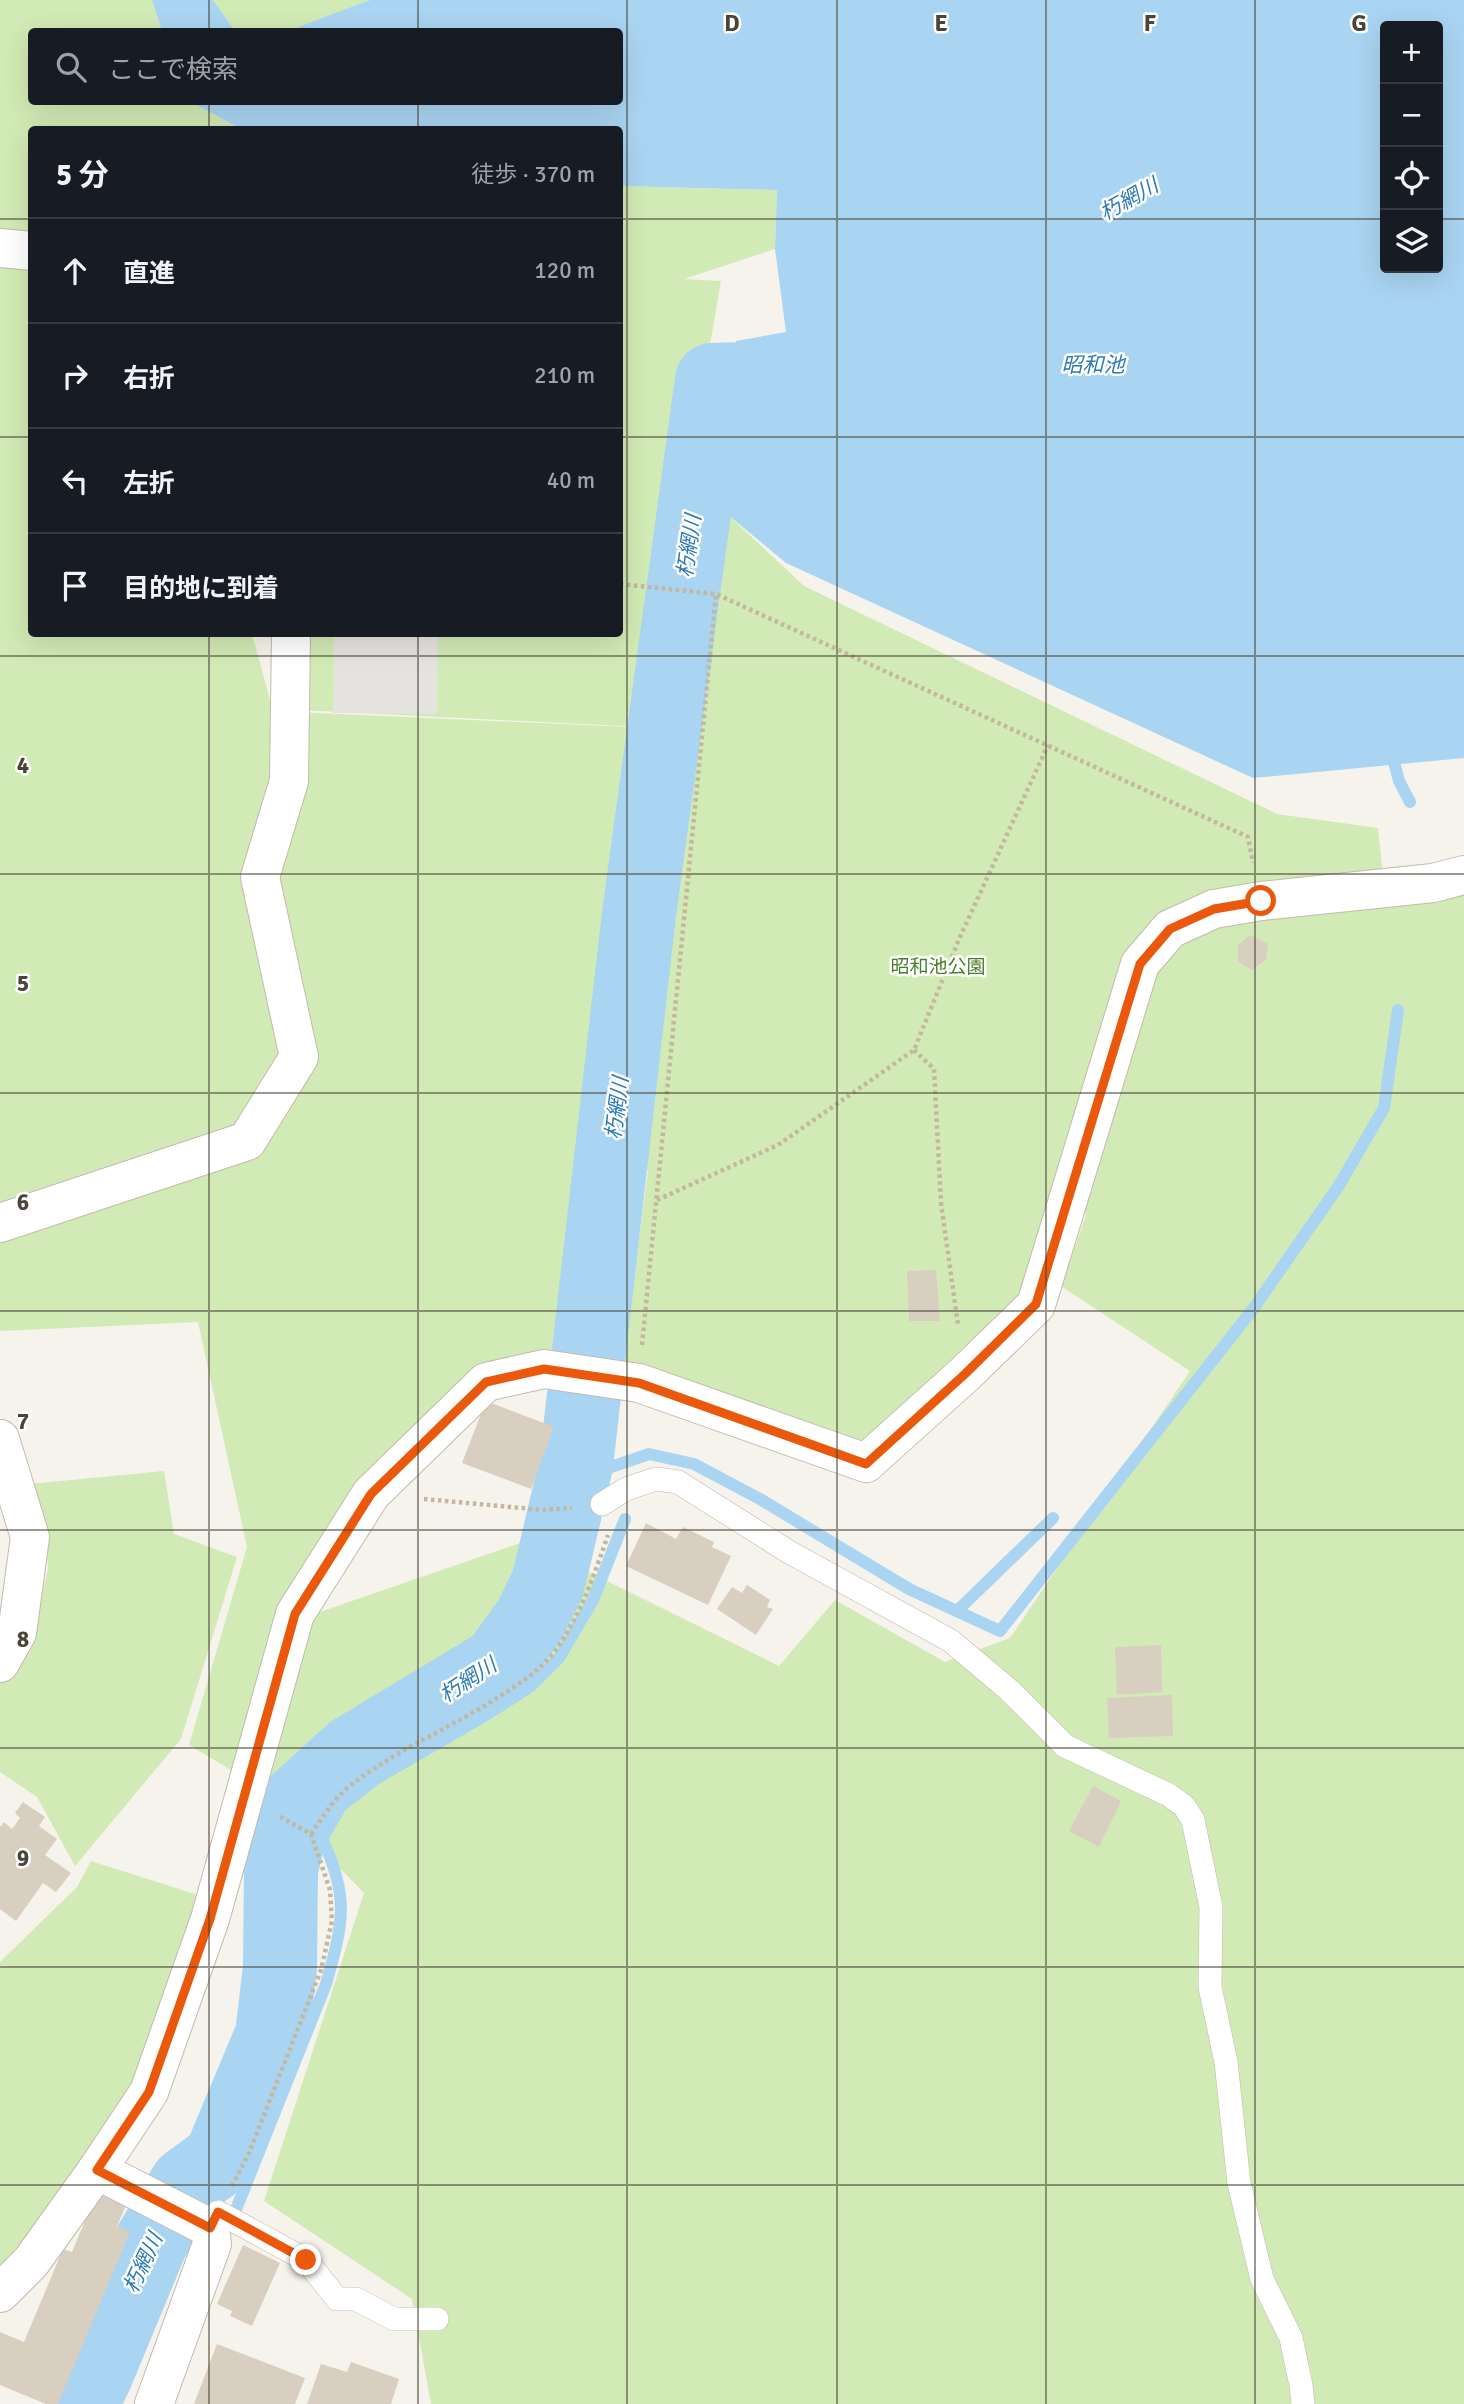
<!DOCTYPE html>
<html lang="ja">
<head>
<meta charset="utf-8">
<style>
  body { margin:0; font-family:Signika,"Noto Sans JP",sans-serif; background:#242831; color:#f1f3f6 }
  .controls { position:absolute; right:21px; top:21px; display:grid; overflow:hidden; border-radius:7px; box-shadow:0 7px 28px #0002 }
  .controls button { width:63px; height:63px; display:grid; place-items:center; padding:0; border:0; border-bottom:2px solid #363941; background:#171b24; color:#f1f3f6; font:35px sans-serif }
  .stop { position:absolute; width:21px; height:21px; margin:-16px; border:5px solid #ea580c; border-radius:50%; background:#fff }
  .stop.end { background:#ea580c; border-color:#fff; box-shadow:0 2px 7px #0008 }
  .list { margin:0; padding:0; list-style:none }
  h2 { display:flex; justify-content:space-between; align-items:center; height:91px; margin:0; padding:0 28px; font-size:30px }
  h2 small { font-size:23px; font-weight:400; color:#9ea1a6 }
  .list li { display:grid; grid-template-columns:46px 1fr auto; gap:21px; align-items:center; box-sizing:border-box; height:105px; padding:0 28px; border-top:2px solid #363941 }
  .list b { display:block; font-size:26px; white-space:nowrap }
  .list em { font-size:23px; font-style:normal; color:#9ea1a6 }
  .icon { flex:none; width:38px; height:38px; fill:none; stroke:currentColor; stroke-width:2; stroke-linecap:round; stroke-linejoin:round }
  .map { position:relative; flex:none; width:1464px; height:2404px; overflow:hidden }
  .search { position:absolute; background:#171b24; box-shadow:0 7px 28px #0002; left:28px; top:28px; width:595px; height:77px; display:flex; align-items:center; gap:18px; box-sizing:border-box; padding:0 24px; border-radius:7px; color:#9ea1a6; font-size:26px }
  .panel { position:absolute; background:#171b24; box-shadow:0 7px 28px #0002; left:28px; top:126px; width:595px; height:511px; border-radius:7px }
  .map>svg:first-child { display:block }
  .green { fill:#d2eab5 }
  .parking { fill:#e5e3e0 }
  .water { fill:#a9d4f2; fill-rule:evenodd }
  .lines { fill:none; stroke-linecap:round; stroke-linejoin:round }
  .stream { stroke:#a9d4f2; stroke-width:12 }
  .river { stroke:#a9d4f2; stroke-width:74 }
  .building { fill:#d8cfc1 }
  .service-casing { stroke:#c2bbae; stroke-width:24 }
  .minor-casing { stroke:#c2bbae; stroke-width:40 }
  .path { stroke:#c4b79f; stroke-width:4.5; stroke-dasharray:3.5 3.5; stroke-linecap:butt }
  .service { stroke:#fff; stroke-width:23 }
  .minor { stroke:#fff; stroke-width:38 }
  .route { stroke:#ea580c; stroke-width:9 }
  .grid { fill:none; stroke:#4b4439; stroke-width:2; stroke-opacity:0.55 }
  .labels { text-anchor:middle; stroke-width:5; stroke-linejoin:round; paint-order:stroke }
  .park-label { font-size:19px; fill:#4a7f2a; stroke:#fff }
  .water-label { font-size:21px; font-style:italic; fill:#2e7ab2; stroke:#fff }
  .grid-label { font-size:23px; text-anchor:middle; font-weight:bold; fill:#4b4439; stroke:#fff; stroke-width:5; stroke-linejoin:round; paint-order:stroke }
</style>
</head>
<body>
<div class="map">
<svg width="1464" height="2404" viewBox="0 0 1464 2404">
  <rect width="100%" height="100%" fill="#f6f3ec"/>
  <g class="green">
    <path d="M0 0H152L162 31 32 32V102H191L241 129 32 130V634H252L273 711 651 728 583 1227 570 1355 477 1383 380 1472 314 1614 526 1541 779 1666 835 1600 945 1662 1010 1638 1190 1371 1061 1286 1087 1212 1050 1244 1027 1290 866 1441 791 1427 623 1363 648 1170 627 1167 682 729 299 710 304 634H620V186L777 190 775 249 684 279 721 281 671 570 704 573 707 532 727 514 804 586 1277 814 1378 828 1386 905 1464 890V2404H431L412 2299 264 2201 364 1893 263 1789 189 1745 247 1547 198 1322 0 1331Z"/>
    <path d="M213 0H370L288 32 235 31Z"/>
    <path d="M164 1471 174 1534 237 1557 181 1739 75 1866 37 1797 0 1772V1682L36 1619 48 1569 45 1529 30 1484Z"/>
    <path d="M91 1861 198 1895 128 2099 0 2276V1962L77 1887Z"/>
  </g>
  <path class="parking" d="M334 634H438L437 714 333 713Z"/>
  <g class="water">
    <path d="M152 0H213L235 31H162Z"/>
    <path d="M370 0H1464V758L1253 778 786 563 727 514 736 341 786 332 775 249 777 190 620 186V130L241 129 191 102H620V32L288 31ZM1385 26H1438V268H1385Z"/>
  </g>
  <g class="lines">
    <g class="stream">
      <path d="M1391 751 1399 781 1410 802"/>
      <path d="M572 1483 586 1480 611 1467 649 1454 694 1464 760 1499 909 1589 1000 1631 1253 1309 1338 1187 1384 1108 1398 1010"/>
      <path d="M957 1611 1053 1518"/>
      <path d="M231 2222 326 1984C343 1924 350 1897 322 1839L341 1806 377 1778 486 1715 531 1686 559 1658 593 1600 625 1519"/>
    </g>
    <path class="river" d="M82 2404 97 2372 151 2242 186 2184 220 2159 272 2035 280 1967 281 1870 296 1803 352 1752 498 1664 530 1620 548 1583 576 1465 639 914 712 380 805 377 833 362"/>
  </g>
  <g class="building">
    <path d="M1250 935 1268 944 1266 960 1252 970 1238 962V945Z"/>
    <path d="M936 1270 940 1321H909L907 1271Z"/>
    <path d="M486 1401 554 1427 531 1489 462 1463Z"/>
    <path d="M646 1523 676 1539 683 1527 714 1542 712 1547 731 1556 708 1605 626 1566Z"/>
    <path d="M747 1585 770 1600 767 1607 773 1609 756 1635 717 1609 732 1587 742 1593Z"/>
    <path d="M1161 1645 1162 1692 1117 1695 1115 1647Z"/>
    <path d="M1172 1695 1173 1736 1109 1738 1107 1698Z"/>
    <path d="M1093 1786 1121 1801 1099 1847 1069 1831Z"/>
    <path d="M23 1802 45 1817 39 1826 57 1839 45 1855 71 1873 56 1892 43 1883 16 1921 0 1909V1827L4 1822 12 1829 20 1818 15 1813Z"/>
    <path d="M97 2192 126 2205 117 2226 130 2232 58 2404H46L0 2385V2332L24 2342 63 2249 72 2252Z"/>
    <path d="M243 2245 280 2263 252 2326 230 2316 232 2311 217 2304Z"/>
    <path d="M217 2344 305 2378 295 2404H194Z"/>
    <path d="M351 2362 399 2379 391 2404H307L321 2364 347 2372Z"/>
  </g>
  <g class="lines">
    <g class="service-casing">
      <g id="service">
        <path d="M602 1504 626 1489 656 1479 678 1482 789 1552 951 1641 1009 1690 1065 1746 1169 1795 1184 1806 1193 1820 1211 1907 1210 1987 1226 2062 1239 2183 1262 2279 1291 2338 1301 2385 1303 2404"/>
        <path d="M218 2212 306 2260 337 2299H356L394 2319H437"/>
      </g>
    </g>
    <g class="minor-casing">
      <g id="minor">
        <path d="M0 248 32 251"/>
        <path d="M0 1223 247 1141 299 1057 260 877 289 781 291 634"/>
        <path d="M0 1439 30 1537 17 1633 0 1663"/>
        <path d="M97 2170 210 2228 212 2244 154 2404"/>
        <path d="M0 2293 31 2262 97 2170 149 2092 210 1919 295 1614 371 1494 486 1382 544 1369 639 1383 866 1463 965 1374 1036 1305 1140 964 1170 929 1214 909 1261 901 1433 883 1464 875"/>
      </g>
    </g>
    <g class="path">
      <path d="M620 584 716 594 1248 837 1253 863"/>
      <path d="M914 1050 934 1069 941 1203 958 1325"/>
      <path d="M657 1200 778 1145 914 1050 960 937 1048 745"/>
      <path d="M642 1345 716 594"/>
      <path d="M424 1499 543 1510 572 1508"/>
      <path d="M311 1834C323 1817 334 1798 351 1785 397 1749 453 1727 502 1695 521 1683 541 1669 555 1651 580 1617 594 1575 608 1535"/>
      <path d="M232 2186 249 2153 321 1970 332 1921 330 1890 311 1834 279 1816"/>
    </g>
    <use href="#service" class="service"/>
    <use href="#minor" class="minor"/>
  </g>
  <g class="lines">
    <path class="route" d="M306 2260 218 2212 210 2228 97 2170 149 2092 210 1919 295 1614 371 1494 486 1382 544 1369 639 1383 866 1464 965 1374 1036 1304 1140 964 1170 929 1214 909 1261 901"/>
  </g>
  <path class="grid" d="M209 0V32M418 0V32M627 0V2404M837 0V2404M1046 0V2404M1255 0V2404M209 102V130M418 102V130M0 219H32M620 219H1385M1438 219H1464M0 437H32M620 437H1464M209 634V2404M418 634V2404M0 656H1464M0 874H1464M0 1093H1464M0 1311H1464M0 1530H1464M0 1748H1464M0 1967H1464M0 2185H1464"/>
  <g class="labels">
    <g class="park-label">
      <text x="938" y="973">昭和池公園</text>
    </g>
    <g class="water-label">
      <text transform="translate(1129 199) rotate(-29)" y="7">朽網川</text>
      <text x="1093" y="372">昭和池</text>
      <text transform="translate(689 546) rotate(-82)" y="7">朽網川</text>
      <text transform="translate(617 1108) rotate(-83)" y="7">朽網川</text>
      <text transform="translate(468 1680) rotate(-33)" y="7">朽網川</text>
      <text transform="translate(143 2263) rotate(-65)" y="7">朽網川</text>
    </g>
  </g>
  <g class="grid-label">
    <text x="732" y="31">D</text>
    <text x="941" y="31">E</text>
    <text x="1150" y="31">F</text>
    <text x="1359" y="31">G</text>
    <text x="23" y="773">4</text>
    <text x="23" y="991">5</text>
    <text x="23" y="1210">6</text>
    <text x="23" y="1429">7</text>
    <text x="23" y="1647">8</text>
    <text x="23" y="1866">9</text>
  </g>
</svg>
<div class="controls">
<button>+</button>
<button>−</button>
<button><svg class="icon" aria-label="locate" viewBox="0 0 24 24"><circle cx="12" cy="12" r="6"/><path d="M12 2v4M12 18v4M2 12h4M18 12h4"/></svg></button>
<button><svg class="icon" aria-label="layers" viewBox="0 0 24 24"><path d="M12 4l9 5-9 5-9-5zM3 14l9 5 9-5"/></svg></button>
</div>
<div class="stop" style="left:1261px;top:901px"></div>
<div class="stop end" style="left:306px;top:2260px"></div>
<div class="search"><svg class="icon" aria-label="search" viewBox="0 0 24 24"><circle cx="10" cy="10" r="6"/><path d="M15 15l6 6"/></svg>ここで検索</div>
<section class="panel">
<h2>5 分<small>徒歩 · 370 m</small></h2>
<ul class="list">
<li><svg class="icon" aria-label="ahead" viewBox="0 0 24 24"><path d="M12 20V5M6 11l6-6 6 6"/></svg><div><b>直進</b></div><em>120 m</em></li>
<li><svg class="icon" aria-label="right" viewBox="0 0 24 24"><path d="M7 20v-9h11M14 6l5 5-5 5"/></svg><div><b>右折</b></div><em>210 m</em></li>
<li><svg class="icon" aria-label="left" viewBox="0 0 24 24"><path d="M17 20v-9H6M10 6l-5 5 5 5"/></svg><div><b>左折</b></div><em>40 m</em></li>
<li><svg class="icon" aria-label="arrive" viewBox="0 0 24 24"><path d="M6 21V4h12l-3 4 3 4H6"/></svg><div><b>目的地に到着</b></div></li>
</ul>
</section>
</div>
</body>
</html>
